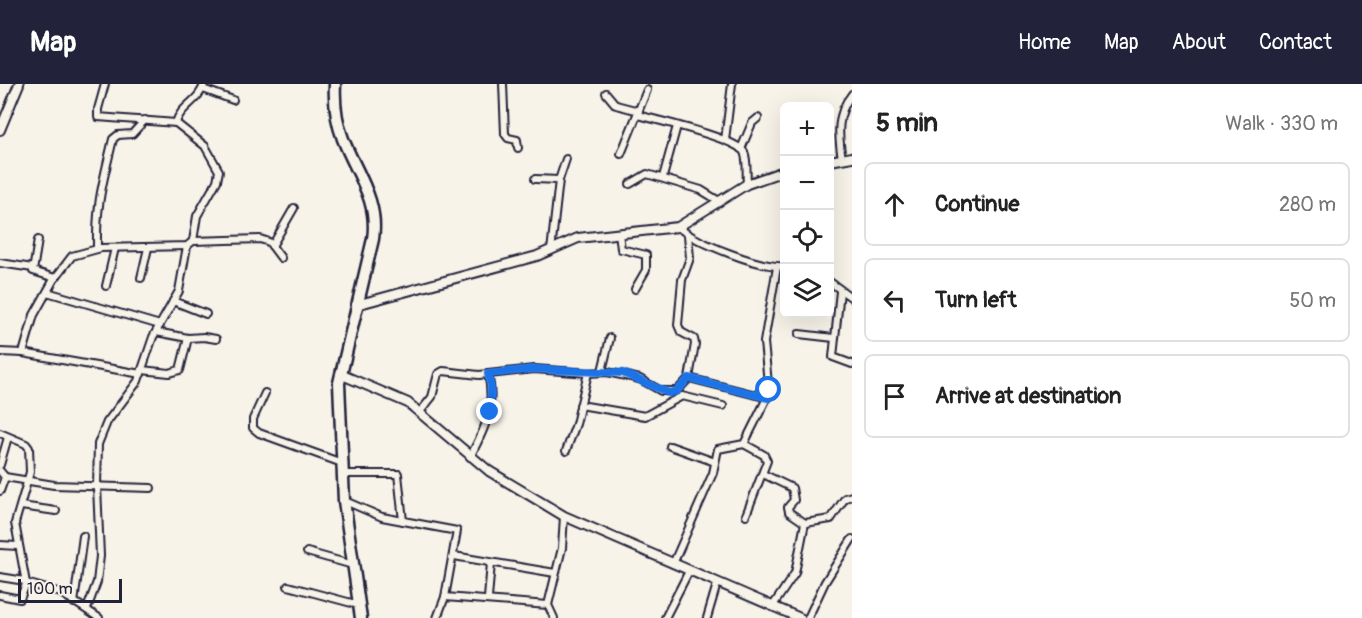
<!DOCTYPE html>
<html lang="en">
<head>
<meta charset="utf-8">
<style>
  body { margin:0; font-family:Pangolin,sans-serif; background:#f6f6f6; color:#222 }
  .controls { position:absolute; right:18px; top:18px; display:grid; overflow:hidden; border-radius:9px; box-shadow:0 6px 24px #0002 }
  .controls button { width:54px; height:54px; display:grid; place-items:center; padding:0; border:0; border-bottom:2px solid #e0e0e0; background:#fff; color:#222; font:30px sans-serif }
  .scale { position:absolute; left:18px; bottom:15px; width:104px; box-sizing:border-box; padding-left:6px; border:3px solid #22223b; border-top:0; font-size:16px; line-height:21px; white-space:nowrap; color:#22223b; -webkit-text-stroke:4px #f7f3e8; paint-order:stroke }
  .stop { position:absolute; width:18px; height:18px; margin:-14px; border:4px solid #1a73e8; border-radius:50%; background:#fff }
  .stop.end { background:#1a73e8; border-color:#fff; box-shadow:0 2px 6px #0008 }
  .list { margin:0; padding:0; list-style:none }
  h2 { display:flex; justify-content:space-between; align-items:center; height:78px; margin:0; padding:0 24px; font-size:26px }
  h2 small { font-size:20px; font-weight:400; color:#767676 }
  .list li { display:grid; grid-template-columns:39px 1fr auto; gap:18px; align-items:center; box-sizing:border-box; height:84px; margin:0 12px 12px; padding:0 12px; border:2px solid #e0e0e0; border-radius:9px }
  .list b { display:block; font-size:22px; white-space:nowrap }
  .list em { font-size:20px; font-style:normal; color:#767676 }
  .icon { flex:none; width:33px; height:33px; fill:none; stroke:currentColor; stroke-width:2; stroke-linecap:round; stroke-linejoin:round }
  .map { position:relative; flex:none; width:852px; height:534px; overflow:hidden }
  header { display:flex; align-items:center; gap:36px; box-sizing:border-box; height:84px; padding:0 30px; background:#22223b; color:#fff }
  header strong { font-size:28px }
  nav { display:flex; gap:33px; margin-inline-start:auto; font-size:21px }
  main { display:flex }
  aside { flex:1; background:#fff }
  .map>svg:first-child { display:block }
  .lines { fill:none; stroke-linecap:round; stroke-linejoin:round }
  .minor-casing { stroke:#22223b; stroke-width:10 }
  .tertiary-casing { stroke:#22223b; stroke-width:12 }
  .primary-casing { stroke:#22223b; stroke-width:15 }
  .minor { stroke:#f7f3e8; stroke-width:6 }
  .tertiary { stroke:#f7f3e8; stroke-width:8 }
  .primary { stroke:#f7f3e8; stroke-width:10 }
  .route { stroke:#1a73e8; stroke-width:8 }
</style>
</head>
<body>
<header>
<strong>Map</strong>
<nav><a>Home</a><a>Map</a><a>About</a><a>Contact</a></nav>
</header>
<main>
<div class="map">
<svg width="852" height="534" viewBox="0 0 852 534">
  <rect width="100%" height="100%" fill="#f7f3e8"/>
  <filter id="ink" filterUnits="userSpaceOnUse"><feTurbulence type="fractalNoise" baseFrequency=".0167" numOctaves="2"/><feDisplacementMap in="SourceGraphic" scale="12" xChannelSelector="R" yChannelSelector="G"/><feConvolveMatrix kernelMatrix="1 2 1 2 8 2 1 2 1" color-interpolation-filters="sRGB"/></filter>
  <g filter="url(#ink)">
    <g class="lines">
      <g class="minor-casing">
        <g id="minor">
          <path d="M105 0 98 25V33L176 39"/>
          <path d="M503 0 505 50 508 54 517 56 518 64"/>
          <path d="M203 5 233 16"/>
          <path d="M606 9 616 21 639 27"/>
          <path d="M638 31C656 36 736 54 744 68 748 76 746 91 747 100"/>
          <path d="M725 56 732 0"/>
          <path d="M741 65 752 39 758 34"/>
          <path d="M621 70 647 6"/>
          <path d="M842 75C838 51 836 30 852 10"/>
          <path d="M663 93 677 42"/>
          <path d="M535 95 559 96"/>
          <path d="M630 100 647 90 701 106 719 117"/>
          <path d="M678 143C697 159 760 184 784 182"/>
          <path d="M619 149 621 165 646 171V186L635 205"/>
          <path d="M38 156 33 187 55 194"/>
          <path d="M193 157 197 132 217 97 219 87 205 62 176 39C180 22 200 17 204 0"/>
          <path d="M272 162 294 124"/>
          <path d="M97 164C96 119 103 98 113 55L118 51 132 50 145 36"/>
          <path d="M551 167 559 96 566 75"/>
          <path d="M0 179 33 184"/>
          <path d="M141 194 148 164"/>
          <path d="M830 198 852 214"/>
          <path d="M106 202 115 164"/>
          <path d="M840 207 833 273 852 280"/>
          <path d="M47 208 160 241"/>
          <path d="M173 217 206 230"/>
          <path d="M156 248 188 254 204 253 216 255"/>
          <path d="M799 250 834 254"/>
          <path d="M0 268 23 269 141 290"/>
          <path d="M23 269 34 231 53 197 72 172 101 164 187 162 193 157 260 155 269 158 281 174"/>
          <path d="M142 286 169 289 180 286 188 254"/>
          <path d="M602 287 610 254"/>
          <path d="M689 294 768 314"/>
          <path d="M265 309 253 335V344L259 349 342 379"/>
          <path d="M580 321 645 332 682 312 723 322"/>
          <path d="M420 328 432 313 438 290 443 287 479 291 534 285 588 289 607 288 640 295 661 307H677L689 294 695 260 694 255 681 248 678 241 682 196 690 174 688 151"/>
          <path d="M0 349 26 360 29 364 30 388 15 439 26 499 61 509 99 534"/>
          <path d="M744 360 764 371 767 377 746 431"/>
          <path d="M670 362 715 378"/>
          <path d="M566 367 576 340 588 289"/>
          <path d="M470 373C485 345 496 322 488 290"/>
          <path d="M0 381 8 353"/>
          <path d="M0 387 5 393 0 407"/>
          <path d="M342 390H398L403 437"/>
          <path d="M763 390 792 404 794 416 788 423 789 428 805 439 795 489 772 523"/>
          <path d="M5 393 54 401 151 404"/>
          <path d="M345 417 382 433 457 447 445 513 437 534"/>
          <path d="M21 422 56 427"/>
          <path d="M805 439 831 435 845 414 852 412"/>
          <path d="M0 461 18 462"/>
          <path d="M307 468 353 481"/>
          <path d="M454 472 555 489"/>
          <path d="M673 480 713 389 718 365 744 360 769 310 764 258 777 183"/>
          <path d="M0 493 25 497"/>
          <path d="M288 502 359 521"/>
          <path d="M0 511 20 515 26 500"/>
          <path d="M445 513 548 521"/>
          <path d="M488 514 491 479"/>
          <path d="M74 519 83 452"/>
          <path d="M87 525 97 498 100 472 97 402 98 360 107 338 138 297 153 253 179 207 187 162"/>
          <path d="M554 534 548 521 562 464 564 432"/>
          <path d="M665 534 689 487"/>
          <path d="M707 534 717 500"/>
          <path d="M808 534 825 498 852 455"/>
        </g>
      </g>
      <g class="tertiary-casing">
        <g id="tertiary">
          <path d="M0 46 19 0"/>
          <path d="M830 77 852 73"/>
          <path d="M356 221 537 172 578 154 678 143 747 100 784 87"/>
          <path d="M340 290 408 319 489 387 564 432 800 534"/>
        </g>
      </g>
      <g class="primary-casing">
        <path id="primary" d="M335 0C334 18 336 37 343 55 356 89 379 116 373 155L339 299 344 417 361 534"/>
      </g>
      <use href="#minor" class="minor"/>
      <use href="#tertiary" class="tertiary"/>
      <use href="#primary" class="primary"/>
    </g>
  </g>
  <g class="lines" filter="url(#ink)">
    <path class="route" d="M490 328 491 303 488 290 534 285 623 289 669 309 677 307 689 294 768 314 769 306"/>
  </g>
</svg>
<div class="controls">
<button>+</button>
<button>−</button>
<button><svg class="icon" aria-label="locate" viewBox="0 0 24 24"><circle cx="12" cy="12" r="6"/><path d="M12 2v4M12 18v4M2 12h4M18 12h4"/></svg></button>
<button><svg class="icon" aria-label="layers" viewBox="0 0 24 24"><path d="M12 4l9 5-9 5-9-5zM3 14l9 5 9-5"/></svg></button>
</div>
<div class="scale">100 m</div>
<div class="stop" style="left:769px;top:306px"></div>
<div class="stop end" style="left:490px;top:328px"></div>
</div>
<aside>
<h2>5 min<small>Walk · 330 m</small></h2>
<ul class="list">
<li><svg class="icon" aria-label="ahead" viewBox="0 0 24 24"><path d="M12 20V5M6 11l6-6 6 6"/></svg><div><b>Continue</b></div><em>280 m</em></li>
<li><svg class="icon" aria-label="left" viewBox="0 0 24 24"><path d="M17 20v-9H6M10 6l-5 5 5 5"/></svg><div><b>Turn left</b></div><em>50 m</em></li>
<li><svg class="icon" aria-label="arrive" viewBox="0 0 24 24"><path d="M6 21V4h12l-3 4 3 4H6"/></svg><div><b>Arrive at destination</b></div></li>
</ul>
</aside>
</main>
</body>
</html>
